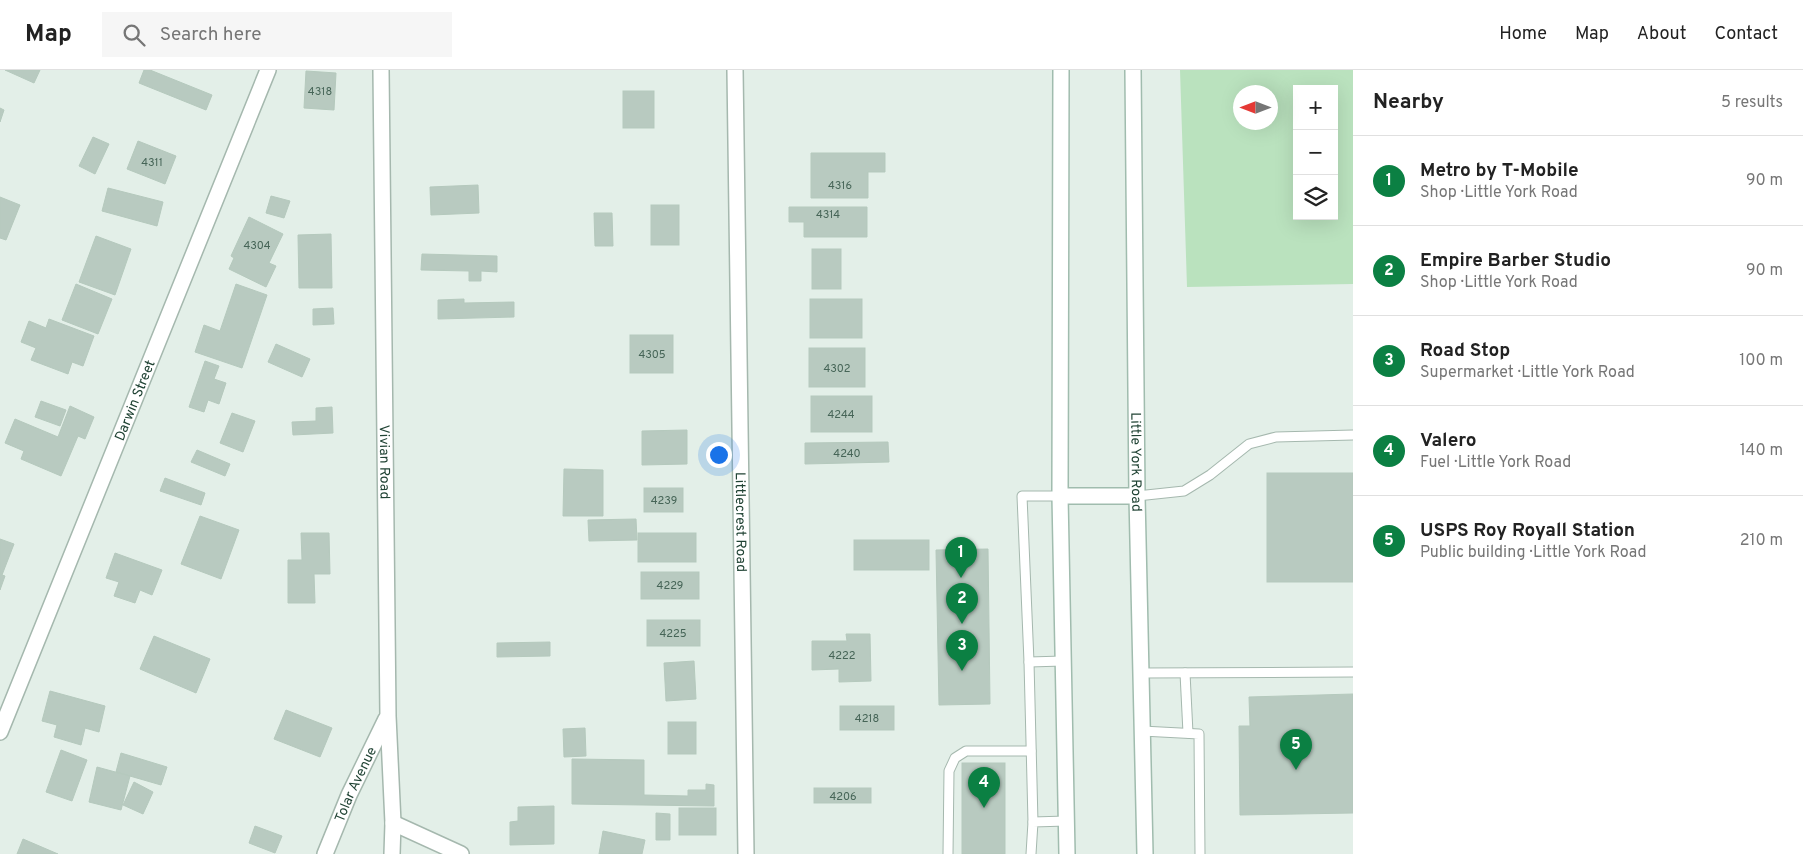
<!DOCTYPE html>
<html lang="en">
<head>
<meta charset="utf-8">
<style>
  body { margin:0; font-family:Overpass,sans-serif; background:#f6f6f6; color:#222 }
  .controls { position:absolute; right:15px; top:15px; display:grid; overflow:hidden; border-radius:0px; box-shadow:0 5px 20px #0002 }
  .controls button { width:45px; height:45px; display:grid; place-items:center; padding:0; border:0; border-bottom:1px solid #e0e0e0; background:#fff; color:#222; font:25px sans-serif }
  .compass { position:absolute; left:1233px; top:15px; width:45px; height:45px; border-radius:50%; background:#fff; box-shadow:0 5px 20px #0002; rotate:270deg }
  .you { position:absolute; left:718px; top:384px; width:18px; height:18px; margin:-12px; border:4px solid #fff; border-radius:50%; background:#1a73e8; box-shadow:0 0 0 8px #1a73e833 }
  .badge { display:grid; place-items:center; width:32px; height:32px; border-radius:50%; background:#0b8043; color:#fff; font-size:16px; font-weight:700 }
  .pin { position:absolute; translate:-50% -41px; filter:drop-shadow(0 1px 2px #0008) }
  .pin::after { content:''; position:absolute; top:26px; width:18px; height:15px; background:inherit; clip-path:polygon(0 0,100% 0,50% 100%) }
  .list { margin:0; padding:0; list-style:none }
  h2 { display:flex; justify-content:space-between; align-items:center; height:65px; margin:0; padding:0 20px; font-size:21px }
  h2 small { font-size:16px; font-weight:400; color:#767676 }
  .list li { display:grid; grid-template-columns:32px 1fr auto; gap:15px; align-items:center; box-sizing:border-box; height:90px; padding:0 20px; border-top:1px solid #e0e0e0 }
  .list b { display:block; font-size:19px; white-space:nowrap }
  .list p { margin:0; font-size:16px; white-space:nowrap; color:#767676 }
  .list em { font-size:16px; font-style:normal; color:#767676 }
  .icon { flex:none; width:28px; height:28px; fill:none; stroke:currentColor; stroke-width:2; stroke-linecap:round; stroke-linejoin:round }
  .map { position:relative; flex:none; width:1353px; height:784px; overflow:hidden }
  header { display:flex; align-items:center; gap:30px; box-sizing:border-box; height:70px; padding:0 25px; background:#fff; border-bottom:1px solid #e0e0e0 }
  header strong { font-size:24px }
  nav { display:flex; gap:28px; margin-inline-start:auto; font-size:18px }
  .search { width:350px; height:45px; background:#f6f6f6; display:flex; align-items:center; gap:12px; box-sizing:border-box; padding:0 18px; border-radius:0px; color:#767676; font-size:19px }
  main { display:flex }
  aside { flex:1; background:#fff }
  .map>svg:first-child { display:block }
  .green { fill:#bae2be; fill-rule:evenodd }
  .building { fill:#b8cac0; stroke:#b5c9bd }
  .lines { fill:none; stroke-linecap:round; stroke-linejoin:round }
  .service-casing { stroke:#a5b8ae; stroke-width:11 }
  .minor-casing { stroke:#a5b8ae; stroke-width:18 }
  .secondary-casing { stroke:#a0bcae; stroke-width:18 }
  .service { stroke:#fff; stroke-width:9 }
  .minor { stroke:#fff; stroke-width:15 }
  .secondary { stroke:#fff; stroke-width:15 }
  .labels { text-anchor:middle; stroke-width:5; stroke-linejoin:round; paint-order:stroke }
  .number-label { font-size:11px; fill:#466557 }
  .street-label { font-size:14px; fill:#204334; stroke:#f4faf6 }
</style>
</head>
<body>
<header>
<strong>Map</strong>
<div class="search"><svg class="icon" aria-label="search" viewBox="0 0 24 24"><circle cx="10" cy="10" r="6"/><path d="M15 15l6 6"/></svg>Search here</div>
<nav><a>Home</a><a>Map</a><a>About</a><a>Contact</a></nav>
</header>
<main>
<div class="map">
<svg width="1353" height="784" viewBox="0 0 1353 784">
  <rect width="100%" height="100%" fill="#e3efe8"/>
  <path class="green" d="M1180 0H1353V214L1187 217ZM1297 19H1334V146H1297ZM1240 22H1270V52H1240Z"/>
  <g class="building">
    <path d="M5 0H40L34 13Z"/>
    <path d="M144 0H150L212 25 206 40 139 13Z"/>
    <path d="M306 1 336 3 334 40 304 38Z"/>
    <rect x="623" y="21" width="31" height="37"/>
    <path d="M0 38 4 40 0 52Z"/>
    <path d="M93 67 109 74 95 104 79 96Z"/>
    <path d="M138 71 176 86 165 114 127 99Z"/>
    <path d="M811 83H885V102H868V128H811Z"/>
    <path d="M478 115 479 143 431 145 430 117Z"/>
    <path d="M108 118 163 132 157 156 102 141Z"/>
    <path d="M271 126 290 131 284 148 266 143Z"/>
    <path d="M0 127 20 135 6 170 0 168Z"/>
    <rect x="651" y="135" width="28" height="40"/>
    <path d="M789 137H867V167H804V152H789Z"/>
    <path d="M594 143H612L613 176H595Z"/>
    <path d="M249 147 283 164 269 193 276 196 266 217 229 199 234 188 231 186Z"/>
    <path d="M331 164 332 218H299L298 165Z"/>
    <path d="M96 166 131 179 115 225 79 212Z"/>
    <rect x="812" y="179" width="29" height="40"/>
    <path d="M422 184 497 186V202L481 201V211H469V201L421 200Z"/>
    <path d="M76 214 112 229 98 264 62 250Z"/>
    <path d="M236 214 267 225 242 298 195 282 204 255 220 261Z"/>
    <path d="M464 229V233L514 232V247L438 249V230Z"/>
    <rect x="810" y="229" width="52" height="39"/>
    <path d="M333 238 334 254 313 255V239Z"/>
    <path d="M49 249 94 266 83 296 72 292 68 304 31 290 36 278 21 272 29 251 46 258Z"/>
    <rect x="630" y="265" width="43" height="38"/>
    <path d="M276 274 310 289 302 307 268 292Z"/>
    <rect x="809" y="278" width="56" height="39"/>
    <path d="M205 291 219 296 214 309 226 313 219 334 208 330 204 342 189 337Z"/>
    <rect x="811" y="326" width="61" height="36"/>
    <path d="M41 331 66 340 60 356 35 347Z"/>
    <path d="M70 336 94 347 85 369 78 366 61 406 21 389 24 381 5 373 15 349 58 367Z"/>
    <path d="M332 337 333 363 293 365 292 352 316 351V338Z"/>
    <path d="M232 343 255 351 243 382 220 373Z"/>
    <path d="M687 360V394L642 395V361Z"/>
    <path d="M888 372 889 392 805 394V373Z"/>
    <path d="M197 380 230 394 225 406 191 392Z"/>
    <path d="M564 399 603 400V446H563Z"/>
    <rect x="1267" y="403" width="86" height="109"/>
    <path d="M165 408 205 423 201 435 160 421Z"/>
    <rect x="644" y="418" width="39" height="24"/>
    <path d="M200 446 239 460 221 509 181 494Z"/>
    <path d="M636 449 637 470 589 471 588 450Z"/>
    <path d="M301 463H329L330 504H314L315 533H288V490H302Z"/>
    <rect x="638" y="463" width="58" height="29"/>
    <path d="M0 469 14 474 2 505 5 506 0 520Z"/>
    <rect x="854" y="470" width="75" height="30"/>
    <path d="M988 479 990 634 939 635 936 480Z"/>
    <path d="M115 483 162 500 152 525 140 520 135 533 114 526 119 512 106 508Z"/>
    <rect x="641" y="502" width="58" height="27"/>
    <rect x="647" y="550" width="53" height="26"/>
    <path d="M846 564H870L871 611 839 612V599L812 600V571H847Z"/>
    <path d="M154 566 210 589 196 623 140 599Z"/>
    <path d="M550 572V586L497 587V573Z"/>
    <path d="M694 591 696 629 666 631 664 593Z"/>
    <path d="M50 621 105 636 99 662 85 658 81 675 54 667 57 655 42 651Z"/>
    <path d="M1353 624V743L1240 745 1239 656H1250L1249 627Z"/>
    <rect x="840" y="636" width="54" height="24"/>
    <path d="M286 640 332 658 320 687 274 669Z"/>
    <rect x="668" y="652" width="28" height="32"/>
    <path d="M585 658 586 686 564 687 563 659Z"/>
    <path d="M61 680 87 690 72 731 46 722Z"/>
    <path d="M121 683 167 697 161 715 116 702Z"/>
    <path d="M572 689 644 690V725L688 726V720H706V714L714 715V736L572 734Z"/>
    <rect x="962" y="693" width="43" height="91"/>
    <path d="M97 697 130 706 121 740 89 732Z"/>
    <path d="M134 712 153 722 143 744 123 735Z"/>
    <rect x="814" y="718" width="57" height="15"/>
    <path d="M554 736V774L510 775V752L518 751V737Z"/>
    <rect x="679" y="738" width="37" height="27"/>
    <path d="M656 743 670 744V770H656Z"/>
    <path d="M255 756 282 766 275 783 249 773Z"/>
    <path d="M603 761 645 770 642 784H599Z"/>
    <path d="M23 769 58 784H17Z"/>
  </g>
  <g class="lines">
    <g class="service-casing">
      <g id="service">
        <path d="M1137 426 1184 421 1210 405 1249 374 1276 367 1353 365"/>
        <path d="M1029 592 1063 591"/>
        <path d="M1142 603 1353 602"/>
        <path d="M1185 603 1188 663"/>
        <path d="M1142 661 1199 664 1200 784"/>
        <path d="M1033 752 1029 592 1022 426H1060"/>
        <path d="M948 784 949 701 955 688 966 681H1031"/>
        <path d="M1031 784 1033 752 1066 751"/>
      </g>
    </g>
    <g class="minor-casing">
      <g id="minor">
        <path id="s1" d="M381 0 388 646 393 753 392 784"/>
        <path id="s2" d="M735 0 746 784"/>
        <path id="s3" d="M0 662 268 0"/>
        <path d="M393 753 461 784"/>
        <path id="s4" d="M325 784 349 725 386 649"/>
      </g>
    </g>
    <g class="secondary-casing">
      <g id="secondary">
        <path d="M1061 0 1060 426 1067 784"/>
        <path id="s5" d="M1133 0 1137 426 1145 784"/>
        <path d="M1060 426H1137"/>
      </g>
    </g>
    <use href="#service" class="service"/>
    <use href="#minor" class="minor"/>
    <use href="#secondary" class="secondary"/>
  </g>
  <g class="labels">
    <g class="number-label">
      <text x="320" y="25">4318</text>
      <text x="152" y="96">4311</text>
      <text x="840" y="119">4316</text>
      <text x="828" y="148">4314</text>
      <text x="257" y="179">4304</text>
      <text x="652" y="288">4305</text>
      <text x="837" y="302">4302</text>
      <text x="841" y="348">4244</text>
      <text x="847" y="387">4240</text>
      <text x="664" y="434">4239</text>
      <text x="670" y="519">4229</text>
      <text x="673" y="567">4225</text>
      <text x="842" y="589">4222</text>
      <text x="867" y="652">4218</text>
      <text x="843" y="730">4206</text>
    </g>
    <g class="street-label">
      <text dy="5" stroke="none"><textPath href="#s3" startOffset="358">Darwin Street</textPath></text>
      <text dy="5" stroke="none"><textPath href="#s1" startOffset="392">Vivian Road</textPath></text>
      <text dy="5" stroke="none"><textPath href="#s5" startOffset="392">Little York Road</textPath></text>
      <text dy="5" stroke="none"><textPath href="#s2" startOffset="452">Littlecrest Road</textPath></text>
      <text dy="5" stroke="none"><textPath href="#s4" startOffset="76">Tolar Avenue</textPath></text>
    </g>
  </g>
</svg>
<div class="controls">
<button>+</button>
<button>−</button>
<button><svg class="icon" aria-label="layers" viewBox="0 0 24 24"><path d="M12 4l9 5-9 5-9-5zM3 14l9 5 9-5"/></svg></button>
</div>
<svg class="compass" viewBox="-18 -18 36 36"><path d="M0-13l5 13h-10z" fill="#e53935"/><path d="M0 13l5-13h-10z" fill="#767676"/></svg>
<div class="you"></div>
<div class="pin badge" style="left:961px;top:508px">1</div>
<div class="pin badge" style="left:962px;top:554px">2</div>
<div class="pin badge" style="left:962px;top:601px">3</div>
<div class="pin badge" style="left:984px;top:738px">4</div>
<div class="pin badge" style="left:1296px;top:700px">5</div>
</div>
<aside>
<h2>Nearby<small>5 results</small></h2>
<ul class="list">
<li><span class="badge">1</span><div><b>Metro by T-Mobile</b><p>Shop · Little York Road</p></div><em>90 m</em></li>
<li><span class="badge">2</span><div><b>Empire Barber Studio</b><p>Shop · Little York Road</p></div><em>90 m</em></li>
<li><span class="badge">3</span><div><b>Road Stop</b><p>Supermarket · Little York Road</p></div><em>100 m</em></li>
<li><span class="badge">4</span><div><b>Valero</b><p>Fuel · Little York Road</p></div><em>140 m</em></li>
<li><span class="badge">5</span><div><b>USPS Roy Royall Station</b><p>Public building · Little York Road</p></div><em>210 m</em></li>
</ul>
</aside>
</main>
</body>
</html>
